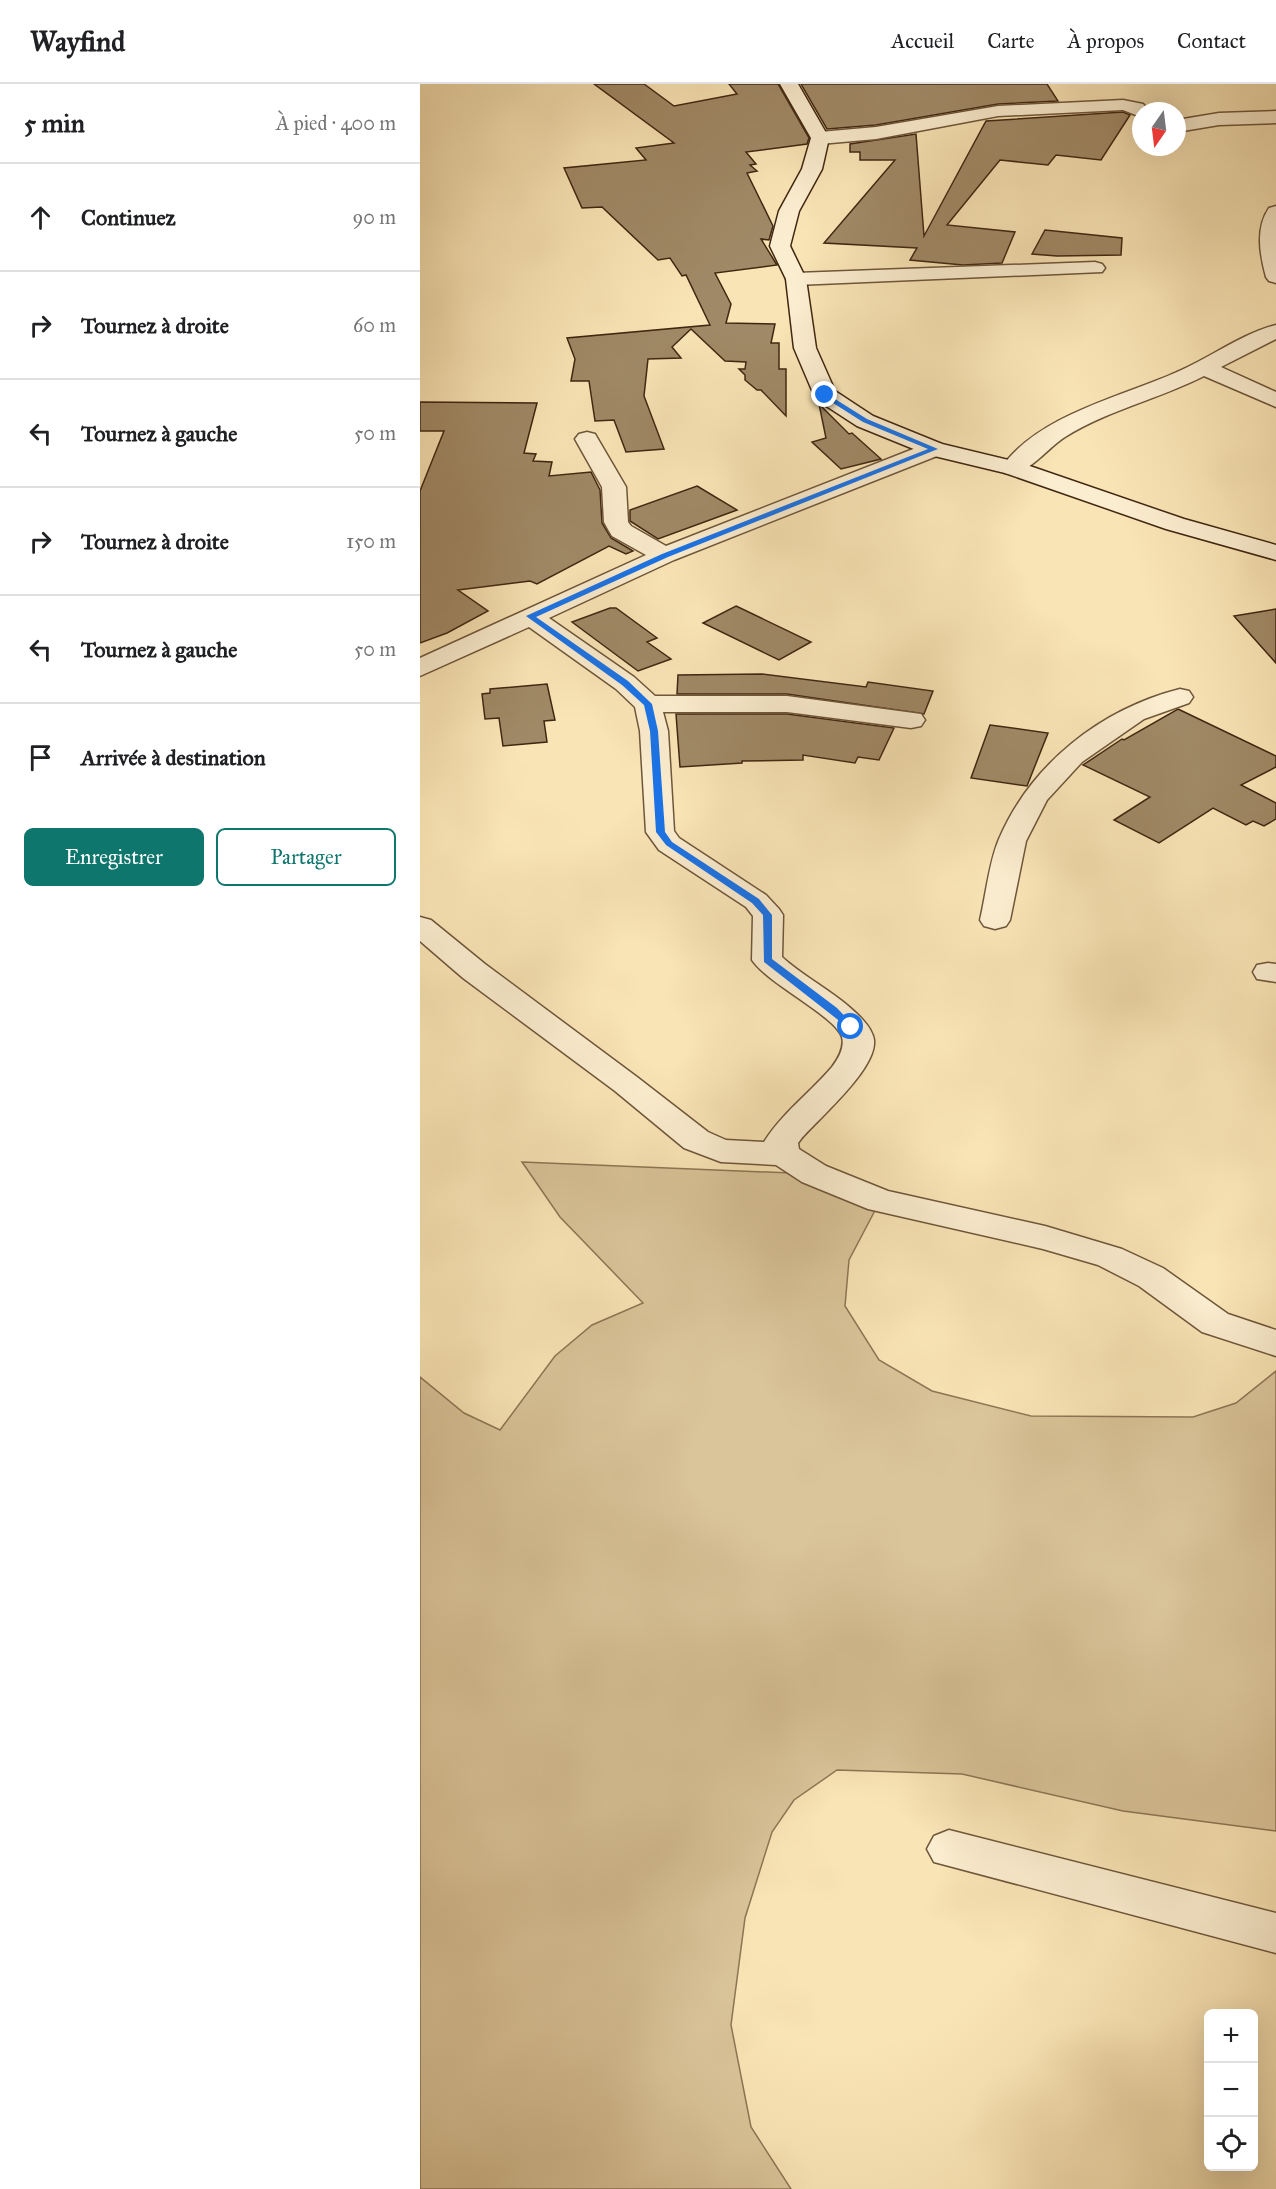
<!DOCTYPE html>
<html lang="fr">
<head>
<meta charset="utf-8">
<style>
  body { margin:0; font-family:"IM FELL Great Primer",serif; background:#f6f6f6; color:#202124 }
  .controls { position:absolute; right:18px; bottom:18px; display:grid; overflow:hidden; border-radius:9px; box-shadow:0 6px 24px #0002 }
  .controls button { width:54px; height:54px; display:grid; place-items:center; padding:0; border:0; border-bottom:2px solid #e0e0e0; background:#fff; color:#202124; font:30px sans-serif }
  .compass { position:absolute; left:712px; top:18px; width:54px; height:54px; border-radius:50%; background:#fff; box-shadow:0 6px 24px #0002; rotate:194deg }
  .stop { position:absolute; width:18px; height:18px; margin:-14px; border:4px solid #1a73e8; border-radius:50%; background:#fff }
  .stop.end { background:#1a73e8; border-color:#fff; box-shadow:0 2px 6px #0008 }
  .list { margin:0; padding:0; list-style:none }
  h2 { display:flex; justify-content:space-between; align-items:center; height:78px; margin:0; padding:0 24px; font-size:26px }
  h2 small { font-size:20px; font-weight:400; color:#757577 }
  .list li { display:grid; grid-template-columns:39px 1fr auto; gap:18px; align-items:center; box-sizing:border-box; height:108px; padding:0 24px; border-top:2px solid #e0e0e0 }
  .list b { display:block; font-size:22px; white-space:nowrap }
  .list em { font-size:20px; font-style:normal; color:#757577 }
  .actions { display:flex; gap:12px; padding:18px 24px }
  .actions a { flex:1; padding:14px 0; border:2px solid #0f766e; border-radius:9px; text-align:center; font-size:21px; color:#0f766e }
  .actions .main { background:#0f766e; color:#fff }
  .icon { flex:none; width:33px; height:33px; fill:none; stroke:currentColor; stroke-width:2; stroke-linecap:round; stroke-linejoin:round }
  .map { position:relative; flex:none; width:856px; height:2105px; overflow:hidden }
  header { display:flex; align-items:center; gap:36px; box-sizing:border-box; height:84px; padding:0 30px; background:#fff; border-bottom:2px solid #e0e0e0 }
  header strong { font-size:28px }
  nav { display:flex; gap:33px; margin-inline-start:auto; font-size:21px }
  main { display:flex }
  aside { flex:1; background:#fff }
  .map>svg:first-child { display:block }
  .green { fill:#dac499; stroke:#8d7655; stroke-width:1.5 }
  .building { fill:#a08966; stroke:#402711; stroke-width:1.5 }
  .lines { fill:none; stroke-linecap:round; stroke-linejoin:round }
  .street-casing { stroke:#6e563a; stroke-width:3 }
  .secondary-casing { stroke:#402711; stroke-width:3 }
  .street { fill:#fbedcf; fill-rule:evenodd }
  .secondary { fill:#fbedcf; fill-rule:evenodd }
  .route { fill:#1a73e8 }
</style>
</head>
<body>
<header>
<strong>Wayfind</strong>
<nav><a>Accueil</a><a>Carte</a><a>À propos</a><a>Contact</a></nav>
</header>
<main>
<aside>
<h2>5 min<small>À pied · 400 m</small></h2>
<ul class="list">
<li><svg class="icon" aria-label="ahead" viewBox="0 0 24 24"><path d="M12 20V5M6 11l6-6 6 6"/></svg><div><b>Continuez</b></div><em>90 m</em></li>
<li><svg class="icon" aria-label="right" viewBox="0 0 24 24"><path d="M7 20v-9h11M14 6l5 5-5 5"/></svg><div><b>Tournez à droite</b></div><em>60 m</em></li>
<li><svg class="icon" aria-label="left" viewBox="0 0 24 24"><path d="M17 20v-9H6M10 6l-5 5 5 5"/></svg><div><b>Tournez à gauche</b></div><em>50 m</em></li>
<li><svg class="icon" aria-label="right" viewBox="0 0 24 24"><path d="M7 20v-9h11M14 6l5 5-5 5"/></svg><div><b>Tournez à droite</b></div><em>150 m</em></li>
<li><svg class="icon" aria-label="left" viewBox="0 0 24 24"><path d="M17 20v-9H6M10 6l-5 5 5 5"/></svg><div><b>Tournez à gauche</b></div><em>50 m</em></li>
<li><svg class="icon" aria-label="arrive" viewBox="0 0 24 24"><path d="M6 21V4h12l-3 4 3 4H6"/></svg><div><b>Arrivée à destination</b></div></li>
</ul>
<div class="actions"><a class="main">Enregistrer</a><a>Partager</a></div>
</aside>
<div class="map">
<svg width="856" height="2105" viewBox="0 0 856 2105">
  <rect width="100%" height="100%" fill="#f9e4b5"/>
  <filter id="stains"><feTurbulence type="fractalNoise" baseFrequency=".00333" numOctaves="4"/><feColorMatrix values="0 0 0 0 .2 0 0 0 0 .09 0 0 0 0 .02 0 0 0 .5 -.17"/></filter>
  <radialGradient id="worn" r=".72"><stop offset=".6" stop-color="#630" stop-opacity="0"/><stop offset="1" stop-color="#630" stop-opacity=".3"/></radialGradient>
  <path class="green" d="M102 1078 394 1090 460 1117 429 1176 425 1222 459 1276 512 1307 611 1332 773 1333 816 1319 856 1287V1747L703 1727 542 1690 417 1686 374 1716 352 1748 325 1834 311 1941 331 2043 371 2105H0V1293L44 1329 80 1346 135 1272 172 1241 223 1219 140 1133Z"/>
  <g class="building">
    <path d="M174 0H224L254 22 317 10 309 0H358L389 54 387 60 326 68 336 80 330 81 337 87 327 89 353 142 349 156 341 155 357 181 295 189 311 220 306 239 355 240 351 259H359V285H366V332L341 306H337L325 296V291L319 285H325L326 278 305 277 271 245 252 263 261 274 228 275 224 312 244 365 206 368 194 336 175 337 169 297H151L155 275 147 254 290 241 266 191 262 192 250 174 238 176 182 123 162 124 144 84 226 76 216 64 254 59Z"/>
    <path d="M381 0H627L638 17 578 20 456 41 407 45Z"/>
    <path d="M703 28 710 31 681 76 636 71 628 81 580 76 527 141 595 148 582 179 543 181 490 176 497 164 404 159 475 76H440V68H430V60L496 50 504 152 566 37Z"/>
    <path d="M625 146 702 154 701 171 637 172 612 170Z"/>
    <path d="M0 318 117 319 104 369 116 370 113 377 132 378 129 392 171 388 180 406 182 439 191 454 213 467 206 470 189 462 117 500 110 497 38 506 68 527 27 549 0 559V407L24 347H0Z"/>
    <path d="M399 320 429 350 432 349 461 375 421 385 392 358 406 354Z"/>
    <path d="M277 402 317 426 238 455 210 437V426Z"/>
    <path d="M316 522 391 558 359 576 283 539Z"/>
    <path d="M190 524H196L237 554 227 558 251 575 218 587 152 538Z"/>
    <path d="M856 525V579L814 532Z"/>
    <path d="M342 590 446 603 448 598 513 607 504 630 367 610H257L258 591Z"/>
    <path d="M127 600 135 636 124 637 127 658 83 662 79 634 65 635 62 610 70 609V605Z"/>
    <path d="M758 625 856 672V683L821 701 856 719V735L844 742 833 737 826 741 793 724 739 759 694 736 730 713 663 681 702 655 704 656Z"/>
    <path d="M256 630H367L474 644 459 676 438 673 435 679 383 671V676L322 677V679L260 683Z"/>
    <path d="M570 641 628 649 607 702 551 694Z"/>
  </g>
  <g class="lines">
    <g class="street-casing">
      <g id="street">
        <path d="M703 16 723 20 729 27H721V33L703 26 578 32 456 55 400 60 393 58 391 54 393 50 400 48 456 43 578 22Z"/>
        <path d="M856 27V39L799 41 757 48V36L799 29Z"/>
        <path d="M856 122V199L849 197 846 193C840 171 835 144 849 124Z"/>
        <path d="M675 178 682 180 685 184 682 188 376 201 369 199 366 195 369 191 376 189Z"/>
        <path d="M856 241V255L801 283 856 308V323L784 292C739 315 688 326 645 353 627 364 606 394 585 389L581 384C618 331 701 313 757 288 788 275 823 249 856 241Z"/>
        <path d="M167 348 175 350 206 403 208 438 211 442 246 462 506 360 514 358 522 360 526 365 522 370 254 476 129 534 214 593 235 612H367L501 630 505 636 501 642 491 644 367 628H243L248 647 254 747 259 754 346 811 359 825 363 831 362 873C381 890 403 902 422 917 433 926 452 941 454 956 457 985 399 1034 381 1055L378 1059 379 1065 406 1082 468 1107 625 1142 702 1165 743 1184 808 1230 856 1246V1272L782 1248 719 1202 678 1181 623 1165 448 1125 382 1098 356 1081 301 1078 264 1064 195 1007 43 894 0 857V833L11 836 65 880 217 993 288 1048 306 1056 344 1058C362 1029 390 1009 412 983 418 975 425 964 422 953 415 932 348 900 332 876L333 832 326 823 239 766 226 748 220 647 215 623 196 605 109 543 0 592V574L226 471 192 452 189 447 184 438 182 403 155 355 159 350Z"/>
        <path d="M760 605 769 607 773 613 769 619 724 635 662 678 627 716 606 757 590 836 586 842 575 845 564 842 560 836C566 811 569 778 579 755 611 680 681 625 760 605Z"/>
        <path d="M848 879 856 880V898L837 895 833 888 837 881Z"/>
        <path d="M529 1746 856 1829V1869L514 1778 507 1765 514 1752Z"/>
      </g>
    </g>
    <g class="secondary-casing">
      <path id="secondary" d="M360 0H378L409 54 402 85 379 127 370 162 386 195 396 264 415 307 453 332 522 360 601 379 764 435 856 461V476L746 445 585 389 506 370 437 342 397 316 394 311 374 264 366 195 350 162 359 127 382 85 391 54Z"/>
    </g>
    <use href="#street" class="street"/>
    <use href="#secondary" class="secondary"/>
  </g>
  <path class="route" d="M402 310H407L447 335 518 365 248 473 116 533 208 597 232 620 238 647 245 748 252 758 339 815 352 831V875L417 924 435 943 431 946 344 878 343 831 332 819 246 761 236 748 230 647 224 621 202 601 106 532 242 470 508 365 443 338 402 312Z"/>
  <rect width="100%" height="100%" filter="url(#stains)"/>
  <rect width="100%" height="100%" fill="url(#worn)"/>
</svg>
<div class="controls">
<button>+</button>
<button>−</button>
<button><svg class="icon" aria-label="locate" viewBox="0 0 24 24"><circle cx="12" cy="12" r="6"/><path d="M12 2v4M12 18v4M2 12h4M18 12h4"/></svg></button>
</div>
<svg class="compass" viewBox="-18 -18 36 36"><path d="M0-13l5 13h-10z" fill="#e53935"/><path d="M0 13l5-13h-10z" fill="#757577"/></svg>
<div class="stop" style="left:431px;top:943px"></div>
<div class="stop end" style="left:405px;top:311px"></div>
</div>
</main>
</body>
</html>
